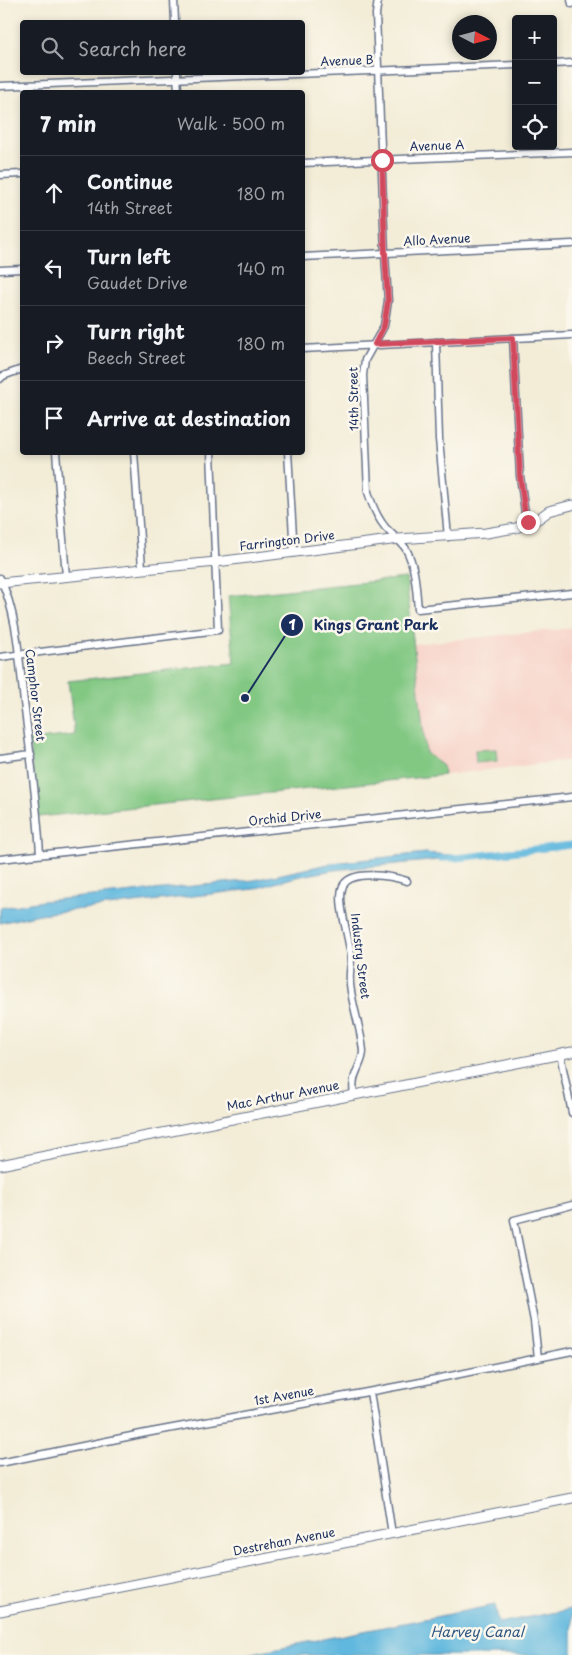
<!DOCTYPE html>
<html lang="en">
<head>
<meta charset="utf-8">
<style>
  body { margin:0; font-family:"Playpen Sans",sans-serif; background:#20242c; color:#f1f3f6 }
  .controls { position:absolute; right:15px; top:15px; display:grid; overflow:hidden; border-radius:5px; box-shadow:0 2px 8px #0003 }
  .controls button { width:45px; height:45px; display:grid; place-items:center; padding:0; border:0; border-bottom:1px solid #363941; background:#171b24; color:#f1f3f6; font:25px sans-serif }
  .compass { position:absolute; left:452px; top:15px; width:45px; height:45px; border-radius:50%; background:#171b24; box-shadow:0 2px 8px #0003; rotate:96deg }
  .stop { position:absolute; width:15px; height:15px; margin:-11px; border:4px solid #d1495b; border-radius:50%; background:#fff }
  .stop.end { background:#d1495b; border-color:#fff; box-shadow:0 1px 5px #0008 }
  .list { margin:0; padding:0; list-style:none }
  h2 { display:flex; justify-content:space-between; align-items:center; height:65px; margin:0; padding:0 20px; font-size:21px }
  h2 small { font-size:16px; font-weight:400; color:#9ea1a6 }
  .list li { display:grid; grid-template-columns:32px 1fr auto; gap:15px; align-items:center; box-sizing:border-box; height:75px; padding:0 20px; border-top:1px solid #363941 }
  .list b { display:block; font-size:19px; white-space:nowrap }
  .list p { margin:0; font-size:16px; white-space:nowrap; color:#9ea1a6 }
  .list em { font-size:16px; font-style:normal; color:#9ea1a6 }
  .icon { flex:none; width:28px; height:28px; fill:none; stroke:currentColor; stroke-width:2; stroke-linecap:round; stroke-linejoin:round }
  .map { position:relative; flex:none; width:572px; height:1655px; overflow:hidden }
  .search { position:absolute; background:#171b24; box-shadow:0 2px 8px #0003; left:20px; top:20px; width:285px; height:55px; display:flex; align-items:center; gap:12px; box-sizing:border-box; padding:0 18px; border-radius:5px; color:#9ea1a6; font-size:19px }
  .panel { position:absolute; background:#171b24; box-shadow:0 2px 8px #0003; left:20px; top:90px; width:285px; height:365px; border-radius:5px }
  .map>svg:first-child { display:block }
  .built { fill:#f7d1c7 }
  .green { fill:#82c883; stroke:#4e7c70 }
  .water { fill:#61b8de; stroke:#3e749e }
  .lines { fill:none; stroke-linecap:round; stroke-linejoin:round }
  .canal { stroke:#61b8de; stroke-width:7 }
  .street-casing { stroke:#677289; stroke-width:9 }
  .secondary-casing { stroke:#677289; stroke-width:11 }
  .street { stroke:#fff; stroke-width:6 }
  .secondary { stroke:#fff; stroke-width:9 }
  .route { stroke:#d1495b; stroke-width:6 }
  .labels { text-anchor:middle; stroke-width:5; stroke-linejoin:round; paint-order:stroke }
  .street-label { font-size:12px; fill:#1b2f5e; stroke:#fbf7ec }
  .water-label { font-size:14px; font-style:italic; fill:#305884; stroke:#fbf7ec }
  .leader { fill:none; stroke:#1b2f5e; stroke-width:2 }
  .callout-dot { fill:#1b2f5e; stroke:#fbf7ec; stroke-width:2 }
  .mark-label { font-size:15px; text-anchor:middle; font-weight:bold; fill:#fff }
  .callout-label { font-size:14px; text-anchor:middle; font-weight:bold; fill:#1b2f5e; stroke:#fbf7ec; stroke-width:5; stroke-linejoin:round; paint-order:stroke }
</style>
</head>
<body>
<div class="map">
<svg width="572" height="1655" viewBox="0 0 572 1655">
  <rect width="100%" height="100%" fill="#fbf7ec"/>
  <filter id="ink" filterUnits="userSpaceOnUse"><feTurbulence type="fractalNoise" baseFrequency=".02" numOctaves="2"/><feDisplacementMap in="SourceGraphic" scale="10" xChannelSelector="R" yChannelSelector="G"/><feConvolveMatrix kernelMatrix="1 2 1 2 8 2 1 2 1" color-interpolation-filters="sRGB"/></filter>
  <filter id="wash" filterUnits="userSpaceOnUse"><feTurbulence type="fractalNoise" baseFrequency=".0096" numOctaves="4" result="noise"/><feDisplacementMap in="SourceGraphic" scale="20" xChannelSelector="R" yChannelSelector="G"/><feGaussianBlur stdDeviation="1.12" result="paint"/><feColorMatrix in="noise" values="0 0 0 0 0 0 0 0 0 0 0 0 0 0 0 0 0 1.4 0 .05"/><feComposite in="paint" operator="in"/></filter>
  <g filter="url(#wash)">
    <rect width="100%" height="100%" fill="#f3edd8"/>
    <path class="built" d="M572 628V760L444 775 443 766 426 753 413 644Z"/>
    <g class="green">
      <path d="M406 578 426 753 443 766 444 775 38 817 29 740 75 735 68 681 234 663 228 596Z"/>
      <path d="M496 749 497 761 476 763 475 750Z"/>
    </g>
    <g class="water">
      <path d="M425 853 450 855V859L334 870 296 877 254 889 40 914 0 923V908L42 901 254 880 333 863Z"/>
      <path d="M495 1605 499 1623 572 1609V1655H242Z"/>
    </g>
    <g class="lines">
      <path class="canal" d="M441 858H456L572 845"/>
    </g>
  </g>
  <g filter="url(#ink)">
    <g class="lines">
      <g class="street-casing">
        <g id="street">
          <path d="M174 0 175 22"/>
          <path d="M378 0 376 14 385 254 388 301 384 326 365 360 363 375 368 492C372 505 376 516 385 527 392 535 400 540 406 549 416 567 416 590 418 609L572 593"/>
          <path d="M571 0 572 4"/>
          <path d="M553 64 572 63"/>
          <path d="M177 72 178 92"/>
          <path d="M0 86 516 65"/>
          <path d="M302 163 572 152"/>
          <path d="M0 175 22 174"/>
          <path d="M302 257 572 244"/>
          <path d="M0 270 22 269"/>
          <path d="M513 338 520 476 525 513 528 522"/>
          <path d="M436 342 439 439 448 537"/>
          <path d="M302 349 572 335"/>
          <path d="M0 379 3 376 22 369"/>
          <path d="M56 452 66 576"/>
          <path d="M134 452 142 568"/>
          <path d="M288 452 294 553"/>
          <path d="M0 578C18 615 19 661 24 702 30 752 37 803 40 854"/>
          <path d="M0 657 218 630 211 452"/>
          <path d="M0 758 31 754"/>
          <path d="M0 859 572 797"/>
          <path d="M560 1054 572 1113"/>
          <path d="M354 1095C350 1073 363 1066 363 1051 361 1028 352 1006 350 984 349 975 351 966 351 957 350 940 336 901 343 886 351 869 392 876 407 881"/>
          <path d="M538 1358 534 1321 514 1220 572 1205"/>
          <path d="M370 1392 392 1534"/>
          <path d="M0 1463 146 1433 416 1383 572 1351"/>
        </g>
      </g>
      <g class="secondary-casing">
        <g id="secondary">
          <path d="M0 583 216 562 399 539 486 533 516 528 538 519 549 511 572 505"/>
          <path d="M0 1165 572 1052"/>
          <path d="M0 1611 572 1498"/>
        </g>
      </g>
      <use href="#street" class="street"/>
      <use href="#secondary" class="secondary"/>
    </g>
  </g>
  <g class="lines" filter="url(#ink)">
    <path class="route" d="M382 160 385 254 388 301 384 326 375 344 513 338 520 476 525 513 528 522"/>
  </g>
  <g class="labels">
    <g class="street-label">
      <text transform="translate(347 61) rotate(-2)" y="4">Avenue B</text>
      <text transform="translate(437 146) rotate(-2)" y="4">Avenue A</text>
      <text transform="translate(437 240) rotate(-3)" y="4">Allo Avenue</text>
      <text transform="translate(354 399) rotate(-91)" y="4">14th Street</text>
      <text transform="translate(287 541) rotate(-7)" y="4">Farrington Drive</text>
      <text transform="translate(35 695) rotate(83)" y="4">Camphor Street</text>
      <text transform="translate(285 818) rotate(-6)" y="4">Orchid Drive</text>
      <text transform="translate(360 956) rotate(83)" y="4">Industry Street</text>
      <text transform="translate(283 1096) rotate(-11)" y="4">Mac Arthur Avenue</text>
      <text transform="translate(284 1396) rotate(-10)" y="4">1st Avenue</text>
      <text transform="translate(284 1542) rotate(-11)" y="4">Destrehan Avenue</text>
    </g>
    <g class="water-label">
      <text x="477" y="1637">Harvey Canal</text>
    </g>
  </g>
  <path class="leader" d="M245 698L292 625"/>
  <g class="callout-dot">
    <circle cx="245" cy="698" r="5"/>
    <circle cx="292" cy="625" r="12"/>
  </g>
  <g class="mark-label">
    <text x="292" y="630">1</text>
  </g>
  <g class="callout-label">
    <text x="376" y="630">Kings Grant Park</text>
  </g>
</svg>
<div class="controls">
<button>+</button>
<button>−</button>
<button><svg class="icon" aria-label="locate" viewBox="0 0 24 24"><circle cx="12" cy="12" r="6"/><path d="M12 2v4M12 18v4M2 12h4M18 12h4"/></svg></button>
</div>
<svg class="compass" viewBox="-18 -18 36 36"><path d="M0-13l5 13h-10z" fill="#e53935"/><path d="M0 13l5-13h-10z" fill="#9ea1a6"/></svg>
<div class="stop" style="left:382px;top:160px"></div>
<div class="stop end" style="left:528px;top:522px"></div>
<div class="search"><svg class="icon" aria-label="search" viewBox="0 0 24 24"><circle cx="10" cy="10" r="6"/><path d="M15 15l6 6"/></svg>Search here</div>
<section class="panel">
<h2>7 min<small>Walk · 500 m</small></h2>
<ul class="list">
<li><svg class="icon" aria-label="ahead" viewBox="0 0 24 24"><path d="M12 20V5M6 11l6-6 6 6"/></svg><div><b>Continue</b><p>14th Street</p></div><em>180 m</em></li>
<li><svg class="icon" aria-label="left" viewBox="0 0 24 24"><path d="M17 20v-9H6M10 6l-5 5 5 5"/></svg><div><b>Turn left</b><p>Gaudet Drive</p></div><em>140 m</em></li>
<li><svg class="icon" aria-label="right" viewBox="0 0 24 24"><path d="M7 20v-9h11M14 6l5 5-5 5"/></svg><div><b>Turn right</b><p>Beech Street</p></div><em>180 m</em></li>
<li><svg class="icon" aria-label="arrive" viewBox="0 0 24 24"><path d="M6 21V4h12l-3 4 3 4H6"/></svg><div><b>Arrive at destination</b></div></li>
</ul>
</section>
</div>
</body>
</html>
